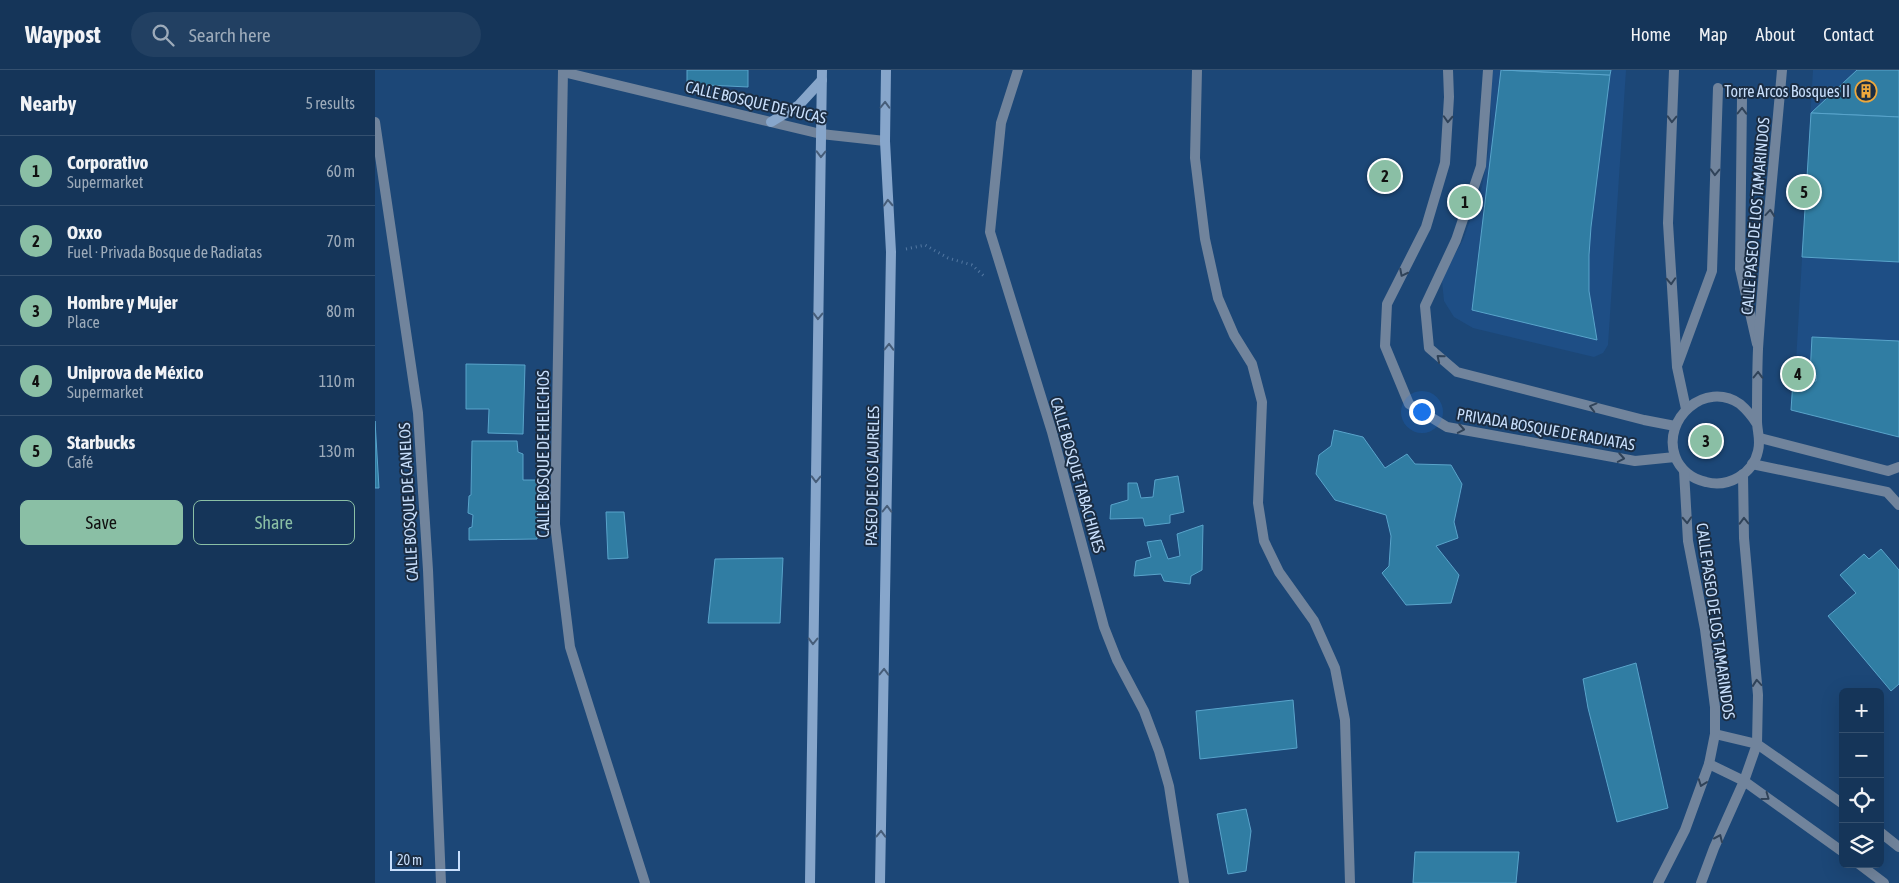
<!DOCTYPE html>
<html lang="en">
<head>
<meta charset="utf-8">
<style>
  body { margin:0; font-family:"Asap Condensed",sans-serif; background:#224062; color:#f1f3f6 }
  .controls { position:absolute; right:15px; bottom:15px; display:grid; overflow:hidden; border-radius:8px; box-shadow:0 5px 20px #0002 }
  .controls button { width:45px; height:45px; display:grid; place-items:center; padding:0; border:0; border-bottom:1px solid #34506f; background:#153559; color:#f1f3f6; font:25px sans-serif }
  .scale { position:absolute; left:15px; bottom:12px; width:70px; box-sizing:border-box; padding-left:5px; border:2px solid #c8dffc; border-top:0; font-size:14px; line-height:18px; white-space:nowrap; color:#c8dffc; -webkit-text-stroke:4px #1b2d43; paint-order:stroke }
  .you { position:absolute; left:1046px; top:341px; width:18px; height:18px; margin:-12px; border:4px solid #fff; border-radius:50%; background:#1a73e8; box-shadow:0 0 0 8px #1a73e833 }
  .badge { display:grid; place-items:center; width:32px; height:32px; border-radius:50%; background:#8abfa5; color:#111; font-size:16px; font-weight:700 }
  .pin { position:absolute; translate:-50% -50%; border:2px solid #fff; box-shadow:0 1px 5px #0006 }
  .list { margin:0; padding:0; list-style:none }
  h2 { display:flex; justify-content:space-between; align-items:center; height:65px; margin:0; padding:0 20px; font-size:21px }
  h2 small { font-size:16px; font-weight:400; color:#9dabba }
  .list li { display:grid; grid-template-columns:32px 1fr auto; gap:15px; align-items:center; box-sizing:border-box; height:70px; padding:0 20px; border-top:1px solid #34506f }
  .list b { display:block; font-size:19px; white-space:nowrap }
  .list p { margin:0; font-size:16px; white-space:nowrap; color:#9dabba }
  .list em { font-size:16px; font-style:normal; color:#9dabba }
  .actions { display:flex; gap:10px; padding:15px 20px }
  .actions a { flex:1; padding:11px 0; border:1px solid #8abfa5; border-radius:8px; text-align:center; font-size:18px; color:#8abfa5 }
  .actions .main { background:#8abfa5; color:#111 }
  .icon { flex:none; width:28px; height:28px; fill:none; stroke:currentColor; stroke-width:2; stroke-linecap:round; stroke-linejoin:round }
  .map { position:relative; flex:none; width:1524px; height:813px; overflow:hidden }
  header { display:flex; align-items:center; gap:30px; box-sizing:border-box; height:70px; padding:0 25px; background:#153559; border-bottom:1px solid #34506f }
  header strong { font-size:24px }
  nav { display:flex; gap:28px; margin-inline-start:auto; font-size:18px }
  .search { width:350px; height:45px; background:#224062; display:flex; align-items:center; gap:12px; box-sizing:border-box; padding:0 18px; border-radius:28px; color:#9dabba; font-size:19px }
  main { display:flex }
  aside { flex:1; background:#153559 }
  .map>svg:first-child { display:block }
  .built { fill:#1e4e85 }
  .building { fill:#307da3; stroke:#59a4cb }
  .lines { fill:none; stroke-linecap:round; stroke-linejoin:round }
  .path { stroke:#5378a2; stroke-width:3; stroke-dasharray:1 4; stroke-linecap:butt }
  .service { stroke:#71849c; stroke-width:10 }
  .minor { stroke:#71849c; stroke-width:10 }
  .tertiary { stroke:#71849c; stroke-width:10 }
  .secondary { stroke:#87a6cb; stroke-width:10 }
  .oneway { stroke:#465d79 }
  .oneway2 { stroke:#304359 }
  .labels { text-anchor:middle; stroke-width:4; stroke-linejoin:round; paint-order:stroke }
  .poi-label { font-size:16px; fill:#c8dffc; stroke:#1b2d43; text-anchor:end }
  .street-label { font-size:16px; fill:#c8dffc; stroke:#1b2d43 }
</style>
</head>
<body>
<header>
<strong>Waypost</strong>
<div class="search"><svg class="icon" aria-label="search" viewBox="0 0 24 24"><circle cx="10" cy="10" r="6"/><path d="M15 15l6 6"/></svg>Search here</div>
<nav><a>Home</a><a>Map</a><a>About</a><a>Contact</a></nav>
</header>
<main>
<aside>
<h2>Nearby<small>5 results</small></h2>
<ul class="list">
<li><span class="badge">1</span><div><b>Corporativo</b><p>Supermarket</p></div><em>60 m</em></li>
<li><span class="badge">2</span><div><b>Oxxo</b><p>Fuel · Privada Bosque de Radiatas</p></div><em>70 m</em></li>
<li><span class="badge">3</span><div><b>Hombre y Mujer</b><p>Place</p></div><em>80 m</em></li>
<li><span class="badge">4</span><div><b>Uniprova de México</b><p>Supermarket</p></div><em>110 m</em></li>
<li><span class="badge">5</span><div><b>Starbucks</b><p>Café</p></div><em>130 m</em></li>
</ul>
<div class="actions"><a class="main">Save</a><a>Share</a></div>
</aside>
<div class="map">
<svg width="1524" height="813" viewBox="0 0 1524 813">
  <rect width="100%" height="100%" fill="#1c4777"/>
  <g class="built">
    <path d="M1114 0H1251L1233 275 1228 283 1219 287 1098 258 1079 247 1069 231 1067 211 1071 200 1088 170 1107 117 1113 83 1116 51Z"/>
    <path d="M1438 0H1524V367L1417 340 1418 310 1420 309Z"/>
  </g>
  <g class="building">
    <path d="M312 0H373V17L312 14Z"/>
    <path d="M1126 0 1235 5 1216 157 1214 185V221L1222 270 1097 240Z"/>
    <path d="M1128 0H1236L1235 5Z"/>
    <path d="M1482 0H1524V47L1436 43Z"/>
    <path d="M1436 43 1524 47V192L1427 187Z"/>
    <path d="M1437 267 1524 271V367L1416 340 1418 310 1441 311V305H1435Z"/>
    <path d="M91 294 150 295 148 364 113 363 114 339H91Z"/>
    <path d="M0 351 4 418H0Z"/>
    <path d="M959 360 988 367 1010 398 1032 384 1040 394 1076 395 1087 414 1079 452 1083 468 1061 476 1084 505 1076 533 1031 535 1007 503 1014 496 1016 466 1011 445 960 430 941 404 944 385 956 376Z"/>
    <path d="M97 371H142L143 382 148 384V410H163L162 469 94 470V458L97 457 98 445 93 443 94 426 96 425Z"/>
    <path d="M803 406 809 442 795 445V453L770 456 768 448 735 449 736 435 753 430V413H762L766 428 778 427 780 410Z"/>
    <path d="M231 442H249L253 488 233 489Z"/>
    <path d="M828 455 827 500 816 506 815 514 789 511 786 504 759 506 761 491 776 487 772 472 786 470 793 489 805 486 802 464Z"/>
    <path d="M1506 479 1524 500V614L1516 621 1453 546 1481 523 1465 505 1489 484 1494 489Z"/>
    <path d="M408 488 405 553H333L340 489Z"/>
    <path d="M1261 593 1293 738 1242 752 1213 638 1208 609Z"/>
    <path d="M918 630 922 678 825 689 821 641Z"/>
    <path d="M871 739 876 761 871 801 853 804 842 744Z"/>
    <path d="M1040 782H1144L1141 813H1038Z"/>
  </g>
  <g class="lines">
    <path class="path" d="M531 179 550 175 573 188 597 195 610 207"/>
    <g class="service">
      <path d="M1367 28 1365 199 1382 274"/>
      <path d="M1302 296 1337 201 1343 18"/>
      <path d="M1385 368 1513 401 1524 397"/>
      <path d="M1377 394 1512 422 1524 435"/>
    </g>
    <g class="minor">
      <path d="M188 0 180 454 195 577 270 813"/>
      <path d="M643 0 626 53 615 162 677 362 729 557 742 590 769 641 784 681 794 716 809 813"/>
      <path d="M822 0 820 88 830 169 843 228 859 265 877 294 887 332 883 433 889 471 904 502 939 551 960 598 970 650 975 813"/>
      <path d="M1073 0 1074 27 1070 93 1051 157 1012 234 1010 276 1034 334 1072 357 1260 391 1300 387"/>
      <path d="M1113 0 1106 96 1081 170 1050 236 1054 278 1082 302 1269 350 1300 356"/>
      <path d="M188 2 446 64 510 71"/>
      <path d="M0 52 43 343 53 500 66 813"/>
      <path d="M1340 664 1382 674 1468 734"/>
      <path d="M1334 694 1369 711 1468 782"/>
      <path d="M1505 762 1524 777"/>
      <path d="M1484 794 1509 813"/>
    </g>
    <g class="tertiary">
      <path d="M1299 0 1293 153 1302 297 1311 339"/>
      <path d="M1382 354C1377 346 1372 340 1365 334 1330 310 1287 349 1300 386 1305 400 1317 409 1331 412 1353 418 1378 404 1383 381 1386 370 1382 361 1382 351 1382 327 1382 303 1383 279 1389 186 1399 93 1407 0"/>
      <path d="M1283 813 1310 760 1334 694 1340 664V637L1330 559 1313 471 1309 401"/>
      <path d="M1326 813 1339 778 1369 711 1382 674 1383 625 1369 468 1368 404"/>
    </g>
    <g class="secondary">
      <path d="M396 52 424 35 447 10"/>
      <path d="M435 813 447 0"/>
      <path d="M505 813 516 182 510 71 511 0"/>
    </g>
  </g>
  <defs><path id="oneway-chevron" d="M-2-3.5L2.5 0L-2 3.5" fill="none" stroke-width="1.6" stroke-linecap="round" stroke-linejoin="round" transform="scale(1.25)"/></defs>
  <g class="oneway">
    <use href="#oneway-chevron" transform="translate(510 35) rotate(-89)"/>
    <use href="#oneway-chevron" transform="translate(446 84) rotate(91)"/>
    <use href="#oneway-chevron" transform="translate(513 133) rotate(-93)"/>
    <use href="#oneway-chevron" transform="translate(443 246) rotate(91)"/>
    <use href="#oneway-chevron" transform="translate(514 277) rotate(-89)"/>
    <use href="#oneway-chevron" transform="translate(441 409) rotate(91)"/>
    <use href="#oneway-chevron" transform="translate(512 439) rotate(-89)"/>
    <use href="#oneway-chevron" transform="translate(438 571) rotate(91)"/>
    <use href="#oneway-chevron" transform="translate(509 602) rotate(-89)"/>
    <use href="#oneway-chevron" transform="translate(506 764) rotate(-89)"/>
  </g>
  <g class="oneway2">
    <use href="#oneway-chevron" transform="translate(1367 41) rotate(-89)"/>
    <use href="#oneway-chevron" transform="translate(1073 49) rotate(93)"/>
    <use href="#oneway-chevron" transform="translate(1297 49) rotate(92)"/>
    <use href="#oneway-chevron" transform="translate(1340 102) rotate(92)"/>
    <use href="#oneway-chevron" transform="translate(1395 143) rotate(-85)"/>
    <use href="#oneway-chevron" transform="translate(1028 203) rotate(117)"/>
    <use href="#oneway-chevron" transform="translate(1296 211) rotate(87)"/>
    <use href="#oneway-chevron" transform="translate(1065 288) rotate(-140)"/>
    <use href="#oneway-chevron" transform="translate(1383 305) rotate(-89)"/>
    <use href="#oneway-chevron" transform="translate(1218 337) rotate(-165)"/>
    <use href="#oneway-chevron" transform="translate(1086 359) rotate(10)"/>
    <use href="#oneway-chevron" transform="translate(1246 388) rotate(10)"/>
    <use href="#oneway-chevron" transform="translate(1312 450) rotate(87)"/>
    <use href="#oneway-chevron" transform="translate(1369 451) rotate(-91)"/>
    <use href="#oneway-chevron" transform="translate(1382 613) rotate(-95)"/>
    <use href="#oneway-chevron" transform="translate(1327 713) rotate(110)"/>
    <use href="#oneway-chevron" transform="translate(1391 727) rotate(36)"/>
    <use href="#oneway-chevron" transform="translate(1344 768) rotate(-66)"/>
  </g>
  <defs>
    <g id="building-ring" transform="scale(1.125)"><circle r="9.5" fill="#1b2d43" stroke="#eea83c" stroke-width="1.5"/><path d="M-4-6H4V6H1V3H-1V6H-4ZM-2.5-4.3h1.7v1.8h-1.7ZM.8-4.3h1.7v1.8H.8ZM-2.5-1h1.7V.8h-1.7ZM.8-1h1.7V.8H.8Z" fill="#eea83c"/></g>
  </defs>
  <g fill-rule="evenodd">
    <use href="#building-ring" x="1491" y="21"/>
  </g>
  <g class="labels">
    <g class="poi-label">
      <text x="1475" y="27">Torre Arcos Bosques II</text>
    </g>
    <g class="street-label">
      <text transform="translate(381 32) rotate(13)" y="6">CALLE BOSQUE DE YUCAS</text>
      <text transform="translate(1380 146) rotate(-85)" y="6">CALLE PASEO DE LOS TAMARINDOS</text>
      <text transform="translate(1171 359) rotate(10)" y="6">PRIVADA BOSQUE DE RADIATAS</text>
      <text transform="translate(168 384) rotate(-90)" y="6">CALLE BOSQUE DE HELECHOS</text>
      <text transform="translate(703 405) rotate(74)" y="6">CALLE BOSQUE TABACHINES</text>
      <text transform="translate(497 406) rotate(-89)" y="6">PASEO DE LOS LAURELES</text>
      <text transform="translate(33 432) rotate(-93)" y="6">CALLE BOSQUE DE CANELOS</text>
      <text transform="translate(1341 551) rotate(82)" y="6">CALLE PASEO DE LOS TAMARINDOS</text>
    </g>
  </g>
</svg>
<div class="controls">
<button>+</button>
<button>−</button>
<button><svg class="icon" aria-label="locate" viewBox="0 0 24 24"><circle cx="12" cy="12" r="6"/><path d="M12 2v4M12 18v4M2 12h4M18 12h4"/></svg></button>
<button><svg class="icon" aria-label="layers" viewBox="0 0 24 24"><path d="M12 4l9 5-9 5-9-5zM3 14l9 5 9-5"/></svg></button>
</div>
<div class="scale">20 m</div>
<div class="you"></div>
<div class="pin badge" style="left:1090px;top:132px">1</div>
<div class="pin badge" style="left:1010px;top:106px">2</div>
<div class="pin badge" style="left:1331px;top:371px">3</div>
<div class="pin badge" style="left:1423px;top:304px">4</div>
<div class="pin badge" style="left:1429px;top:122px">5</div>
</div>
</main>
</body>
</html>
